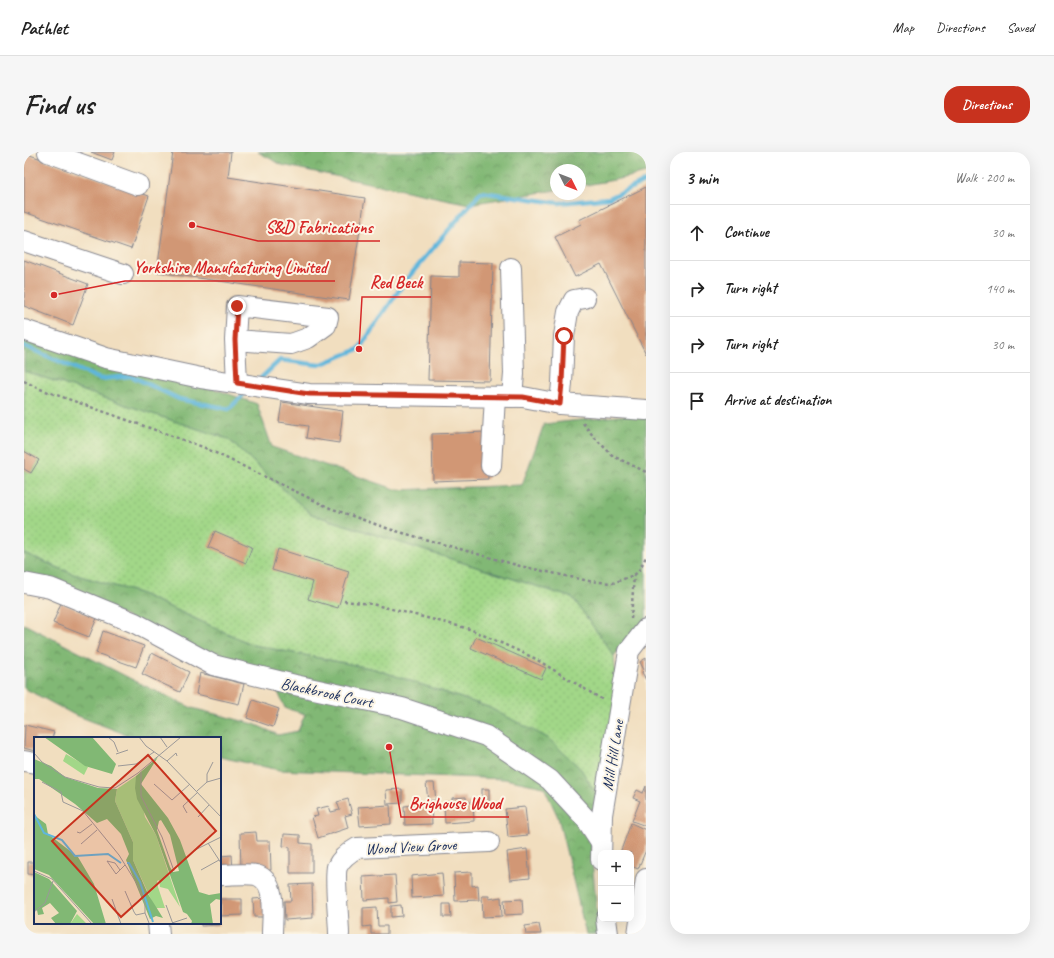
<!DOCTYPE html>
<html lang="en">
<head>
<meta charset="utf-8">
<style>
  body { margin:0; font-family:Caveat,sans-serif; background:#f6f6f6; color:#222 }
  .controls { position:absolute; right:12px; bottom:12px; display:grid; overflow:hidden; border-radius:8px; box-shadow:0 4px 16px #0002 }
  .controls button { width:36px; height:36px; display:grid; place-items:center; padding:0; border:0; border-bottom:1px solid #e0e0e0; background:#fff; color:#222; font:20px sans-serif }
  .compass { position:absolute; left:526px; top:12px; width:36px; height:36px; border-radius:50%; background:#fff; box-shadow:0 4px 16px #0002; rotate:132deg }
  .stop { position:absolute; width:12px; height:12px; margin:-9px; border:3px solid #c8321e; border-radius:50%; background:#fff }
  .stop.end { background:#c8321e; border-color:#fff; box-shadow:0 1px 4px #0008 }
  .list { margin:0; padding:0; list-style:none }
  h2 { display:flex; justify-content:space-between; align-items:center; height:52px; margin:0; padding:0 16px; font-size:17px }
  h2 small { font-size:13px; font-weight:400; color:#767676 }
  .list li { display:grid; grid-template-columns:26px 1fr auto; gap:12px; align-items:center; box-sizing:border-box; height:56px; padding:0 16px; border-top:1px solid #e0e0e0 }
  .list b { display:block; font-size:15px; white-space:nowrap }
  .list em { font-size:13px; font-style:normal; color:#767676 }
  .icon { flex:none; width:22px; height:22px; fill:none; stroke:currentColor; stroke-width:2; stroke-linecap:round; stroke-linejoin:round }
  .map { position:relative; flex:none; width:622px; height:782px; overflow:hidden; border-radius:16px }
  header { display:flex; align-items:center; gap:24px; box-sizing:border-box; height:56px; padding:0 20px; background:#fff; border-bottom:1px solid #e0e0e0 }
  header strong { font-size:19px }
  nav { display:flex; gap:22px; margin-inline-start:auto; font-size:14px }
  .intro { display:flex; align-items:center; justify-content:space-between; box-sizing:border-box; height:96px; padding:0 24px }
  h1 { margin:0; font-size:28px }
  .button { padding:10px 18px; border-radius:16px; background:#c8321e; color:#fff; font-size:14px; font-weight:700 }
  main { display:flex; gap:24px; padding:0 24px }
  aside { flex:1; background:#fff; border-radius:16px; box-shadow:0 4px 16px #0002 }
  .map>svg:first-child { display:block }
  .grass { fill:url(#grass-dots); stroke:#5e8373 }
  .forest { fill:url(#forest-crowns); stroke:#4e7469 }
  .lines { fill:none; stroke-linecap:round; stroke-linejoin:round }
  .stream { stroke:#5fb6dc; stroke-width:4.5 }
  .building { fill:#d19775 }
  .minor-casing { stroke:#86868e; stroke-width:22 }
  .path { stroke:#86868e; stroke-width:2.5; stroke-dasharray:3 3; stroke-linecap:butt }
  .minor { stroke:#fff; stroke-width:20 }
  .route { stroke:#c8321e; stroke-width:5 }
  .labels { text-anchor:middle; stroke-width:4; stroke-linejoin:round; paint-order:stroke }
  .street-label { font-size:16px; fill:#1b2f5e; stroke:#fcf5e5 }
  .inset-river { fill:none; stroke:#5fb6dc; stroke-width:2 }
  .inset-road { fill:none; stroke:#9b9898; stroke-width:1 }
  .view { fill:#c8321e; fill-opacity:0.15; stroke:#c8321e; stroke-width:2 }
  .inset-edge { fill:none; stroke:#1b2f5e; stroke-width:2 }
  .leader { fill:none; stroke:#d62828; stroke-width:1.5 }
  .callout-dot { fill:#d62828; stroke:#fcf5e5; stroke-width:1.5 }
  .callout-label { font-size:17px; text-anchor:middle; font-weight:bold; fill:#d62828; stroke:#fcf5e5; stroke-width:4; stroke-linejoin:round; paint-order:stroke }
</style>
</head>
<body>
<header>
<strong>Pathlet</strong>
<nav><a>Map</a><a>Directions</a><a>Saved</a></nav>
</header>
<div class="intro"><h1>Find us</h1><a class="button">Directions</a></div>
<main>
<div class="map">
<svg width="622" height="782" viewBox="0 0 622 782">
  <defs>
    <pattern id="grass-dots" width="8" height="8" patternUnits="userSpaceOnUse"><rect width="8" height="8" fill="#a2d788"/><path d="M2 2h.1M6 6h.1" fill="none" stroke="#8bb978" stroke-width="1.8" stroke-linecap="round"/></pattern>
    <pattern id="forest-crowns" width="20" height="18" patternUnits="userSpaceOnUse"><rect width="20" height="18" fill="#81b874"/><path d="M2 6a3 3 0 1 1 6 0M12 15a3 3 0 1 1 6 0" fill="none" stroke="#699662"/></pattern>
  </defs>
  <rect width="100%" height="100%" fill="#fcf5e5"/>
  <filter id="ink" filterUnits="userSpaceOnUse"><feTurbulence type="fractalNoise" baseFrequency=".025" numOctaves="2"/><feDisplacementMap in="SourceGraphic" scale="8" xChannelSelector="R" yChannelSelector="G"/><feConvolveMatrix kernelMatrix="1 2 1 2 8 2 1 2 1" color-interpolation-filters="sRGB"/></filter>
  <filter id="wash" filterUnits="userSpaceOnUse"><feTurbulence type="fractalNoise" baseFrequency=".012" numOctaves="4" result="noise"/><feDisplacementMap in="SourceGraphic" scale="16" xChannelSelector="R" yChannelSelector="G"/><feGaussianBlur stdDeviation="0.9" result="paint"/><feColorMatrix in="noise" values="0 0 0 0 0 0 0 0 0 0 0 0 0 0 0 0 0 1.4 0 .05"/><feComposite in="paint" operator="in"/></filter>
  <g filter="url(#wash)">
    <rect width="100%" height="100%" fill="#f1debf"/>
    <path class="grass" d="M0 219 204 287 287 362 549 446 590 504 593 542 574 645 464 555 351 517 229 493 115 441 49 422 0 401V317L7 321 15 308 0 299Z"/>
    <g class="forest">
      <path d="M234 0H622V21L590 28 556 34V18H532V38L445 52 258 13Z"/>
      <path d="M0 169 233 252 248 295 374 338 498 333 520 272 622 261V467L590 504 549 446 287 362 204 287 0 219Z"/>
      <path d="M0 401 49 422 115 441 229 493 351 517 464 555 524 586 557 617 574 645 567 697 575 782H562L534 665 520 635 481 627 255 618 196 605V586H115L106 584 49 562 0 536V472L117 532 168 556 230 572 254 583 274 579 281 562 261 556 246 521 190 506 22 427 0 421Z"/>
    </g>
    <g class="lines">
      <g class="stream">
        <path d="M0 194 76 227 107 224 155 247 205 257 224 238"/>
        <path d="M234 229 256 208 295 213 335 197 382 128 457 40 535 51 585 46 622 29"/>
      </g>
    </g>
    <g id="blocks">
      <g class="building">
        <path d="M67 0H91L88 8Z"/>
        <path d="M149 0H207L204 25 341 46 325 148 133 120Z"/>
        <path d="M0 1 125 44 107 97 0 60Z"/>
        <path d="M622 35V202L577 112 551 125 531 85 557 72 555 68Z"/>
        <path d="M0 108 64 132 49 173 0 154Z"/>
        <path d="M435 110 469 111 466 229 404 228 407 124 435 125Z"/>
        <path d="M258 250 319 259 315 291 282 286 284 274 255 270Z"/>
        <path d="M462 280 464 327 409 329 408 282Z"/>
        <path d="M0 299 15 308 7 321 0 317Z"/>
        <path d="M191 379 228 395 222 411 184 395Z"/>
        <path d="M254 397 325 419 314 456 284 447 289 430 248 418Z"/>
        <path d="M37 451 73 466 65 485 29 471Z"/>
        <path d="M79 479 120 494 112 515 72 501Z"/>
        <path d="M452 485 522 516 517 527 447 496Z"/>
        <path d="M128 501 165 520 156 540 118 522Z"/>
        <path d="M622 506V528L618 520 620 518 616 510Z"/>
        <path d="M176 521 220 532 215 552 172 542Z"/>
        <path d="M229 548 255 557 249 575 223 566Z"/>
        <path d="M1 573 30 580 28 586H11V599L0 596Z"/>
        <path d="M402 631H410L412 648 404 649Z"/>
        <path d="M622 634V674L608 669 616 649 609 646 613 638 619 641Z"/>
        <path d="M378 637V651L363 652 362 638Z"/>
        <rect x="458" y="637" width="7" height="13"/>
        <path d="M442 645V650H449L450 669 421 671 420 653H428V646Z"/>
        <path d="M324 647 328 662 321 664 324 676 294 686 288 665 294 664 292 657 305 654 307 660 316 658 313 650Z"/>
        <path d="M407 652 408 672 381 673 380 654Z"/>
        <path d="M366 653 367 672 336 674 334 655Z"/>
        <path d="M501 655 504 683 484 685 481 657Z"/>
        <path d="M607 671 622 678V698L614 717 607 714V701H596Z"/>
        <path d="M232 680 233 689H246L247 718 217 719 216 681Z"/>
        <path d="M260 682 276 683V691L288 692V721H266V695L259 694Z"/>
        <path d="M503 697 506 726 486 728 483 700Z"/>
        <path d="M208 703 209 719 196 720V704Z"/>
        <path d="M4 710H11V723L4 722Z"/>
        <path d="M448 720V734L454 733 455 748 431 749 430 721Z"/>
        <path d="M418 721 420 744 388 746 387 724Z"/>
        <path d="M371 723 373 750 365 751V746L340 748 339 725Z"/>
        <path d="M288 732 289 766 261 768 260 749H267L266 733Z"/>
        <path d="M458 744H465V747L477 745 478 764 459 765Z"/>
        <path d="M241 746 242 765H230L229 747Z"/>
        <path d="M196 747H218V763L196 764Z"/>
        <path d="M498 747 499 762 481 763 480 748Z"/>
        <path d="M419 752H426L427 765H419Z"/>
        <path d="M377 753 378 764 367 765V754Z"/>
        <path d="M353 755 354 774H363V782H347V774L339 775V756Z"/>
        <path d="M177 771H195L196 773 177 774Z"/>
        <path d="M515 772 517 782H502L501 774Z"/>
      </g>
    </g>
  </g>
  <g filter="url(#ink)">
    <use href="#blocks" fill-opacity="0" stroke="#86868e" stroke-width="1"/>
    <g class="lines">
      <g class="minor-casing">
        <g id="minor">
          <path d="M24 0 114 33"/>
          <path d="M0 89 99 122"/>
          <path d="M487 116 490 222 488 245"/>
          <path d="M0 178 82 206 177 226 285 242 499 245 536 252 622 258"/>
          <path d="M211 188 267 192 284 186 302 173 304 165 213 154 211 188 213 231"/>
          <path d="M536 252 538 231 540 184 544 160 550 148 561 146"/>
          <path d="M467 314 471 245"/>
          <path d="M0 431 26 436 111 471 189 513 271 533 378 556 462 584 526 628 562 667 577 690"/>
          <path d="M0 609 11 611"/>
          <path d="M577 708 578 663 605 499 622 477"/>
          <path d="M197 723C208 723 221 721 232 723 254 729 248 765 248 782"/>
          <path d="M582 767 584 782"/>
          <path d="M134 771 135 782"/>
          <path d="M315 782C315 769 310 724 313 715 317 706 324 701 333 696L465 690"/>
          <path d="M614 782 622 727"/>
        </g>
      </g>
      <g class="path">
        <path d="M0 229 16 237 179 295 306 356 365 377 496 414 565 429 589 431 610 423 614 420 622 405"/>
        <path d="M559 271 570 285 589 304 622 320"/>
        <path d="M320 449 348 452 446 477 510 506 579 548"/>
        <path d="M607 467 610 423"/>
      </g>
      <use href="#minor" class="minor"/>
    </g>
  </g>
  <g class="lines" filter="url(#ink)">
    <path class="route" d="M213 154 211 188 213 231 285 242 499 245 536 252 538 231 540 184"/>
  </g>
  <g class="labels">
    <g class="street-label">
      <text transform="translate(303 540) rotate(12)" y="6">Blackbrook Court</text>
      <text transform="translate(588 603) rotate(-81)" y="6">Mill Hill Lane</text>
      <text transform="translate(387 694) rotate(-3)" y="6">Wood View Grove</text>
    </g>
  </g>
  <g transform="translate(10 585)">
    <rect width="187" height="187" fill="#f1debf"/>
    <path d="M32 17 54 30 50 38 29 24ZM102 39 111 80 122 98 146 170 134 152 126 150 125 143 123 144 124 150 131 171H121L99 123V105L81 64 83 52ZM43 177 53 187H36Z" fill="#a2d788"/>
    <path d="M10 0H58L82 27 78 37 51 29ZM124 20 107 47 134 81 146 103 165 155 175 158 187 156V163L182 162 176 167 179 187H157L158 184 153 177 149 175 122 98 103 62 101 51 102 39ZM127 83 136 98 145 134 139 135 136 130 123 93 125 84ZM0 22 17 29 31 40 64 51 83 52 81 64 99 105V123L114 157 129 181 122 179 116 182 92 123 95 117 87 97 73 82 63 86 41 67 5 42H1L0 46ZM0 78 12 87 14 97 44 120 60 147 72 187H60L15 138 0 132ZM0 135 15 142 43 174 36 187H22L17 181 25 176 16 166 8 171 10 177 4 178 3 173 0 174Z" fill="#81b874" fill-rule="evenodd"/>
    <path class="inset-river" d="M0 77 10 96 28 103 41 119 74 117 87 126M93 126H95L106 145 119 185"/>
    <path class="inset-road" d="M74 0 80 5 84 15M105 0 112 9 133 24 187 80M126 0 133 10M0 16 8 25 31 40 65 50 81 51 104 36 147 0M82 17 94 13M133 24 142 16 143 19M84 29 102 27 120 15M107 35V59L128 100 140 134M8 45 27 55 29 65 49 74 85 118 103 147 111 166V176M173 45V37L179 25M120 47 138 63 156 47M163 54 173 45 187 41M153 76 149 69 164 55M164 80 175 68M43 95 46 96 58 87M174 106 187 126M47 107 63 93M161 113 187 100M86 133 81 126 73 124 82 137 91 128M167 133 185 123M0 134 18 142 58 187M91 154 100 175 102 178 111 176 115 186M78 162 87 187M132 168 139 187M0 175 11 166 19 144M138 186 153 181"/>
    <path class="view" d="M114 18 182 94 87 180 18 104Z"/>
    <rect width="187" height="187" class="inset-edge"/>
  </g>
  <path class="leader" d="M168 73L234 89H356M30 143L101 129H311M335 197L338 145H407M365 595L377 665H485"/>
  <g class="callout-dot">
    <circle cx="168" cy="73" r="4"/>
    <circle cx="30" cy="143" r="4"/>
    <circle cx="335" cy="197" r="4"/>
    <circle cx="365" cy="595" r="4"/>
  </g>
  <g class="callout-label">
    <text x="295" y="81">S&amp;D Fabrications</text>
    <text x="206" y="121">Yorkshire Manufacturing Limited</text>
    <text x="372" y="136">Red Beck</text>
    <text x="431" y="657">Brighouse Wood</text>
  </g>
</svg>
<div class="controls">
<button>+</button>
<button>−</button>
</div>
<svg class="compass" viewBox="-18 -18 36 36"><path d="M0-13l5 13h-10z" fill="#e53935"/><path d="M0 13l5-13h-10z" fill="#767676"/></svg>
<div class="stop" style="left:540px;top:184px"></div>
<div class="stop end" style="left:213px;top:154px"></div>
</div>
<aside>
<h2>3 min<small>Walk · 200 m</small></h2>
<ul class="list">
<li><svg class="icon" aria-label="ahead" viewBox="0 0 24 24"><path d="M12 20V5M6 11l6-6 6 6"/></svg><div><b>Continue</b></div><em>30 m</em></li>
<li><svg class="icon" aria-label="right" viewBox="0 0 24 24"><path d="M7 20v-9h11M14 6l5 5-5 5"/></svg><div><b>Turn right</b></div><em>140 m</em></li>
<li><svg class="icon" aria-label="right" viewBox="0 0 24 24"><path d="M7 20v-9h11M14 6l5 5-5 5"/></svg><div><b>Turn right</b></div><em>30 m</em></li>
<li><svg class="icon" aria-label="arrive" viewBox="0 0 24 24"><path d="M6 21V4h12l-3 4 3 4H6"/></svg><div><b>Arrive at destination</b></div></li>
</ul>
</aside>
</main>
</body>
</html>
